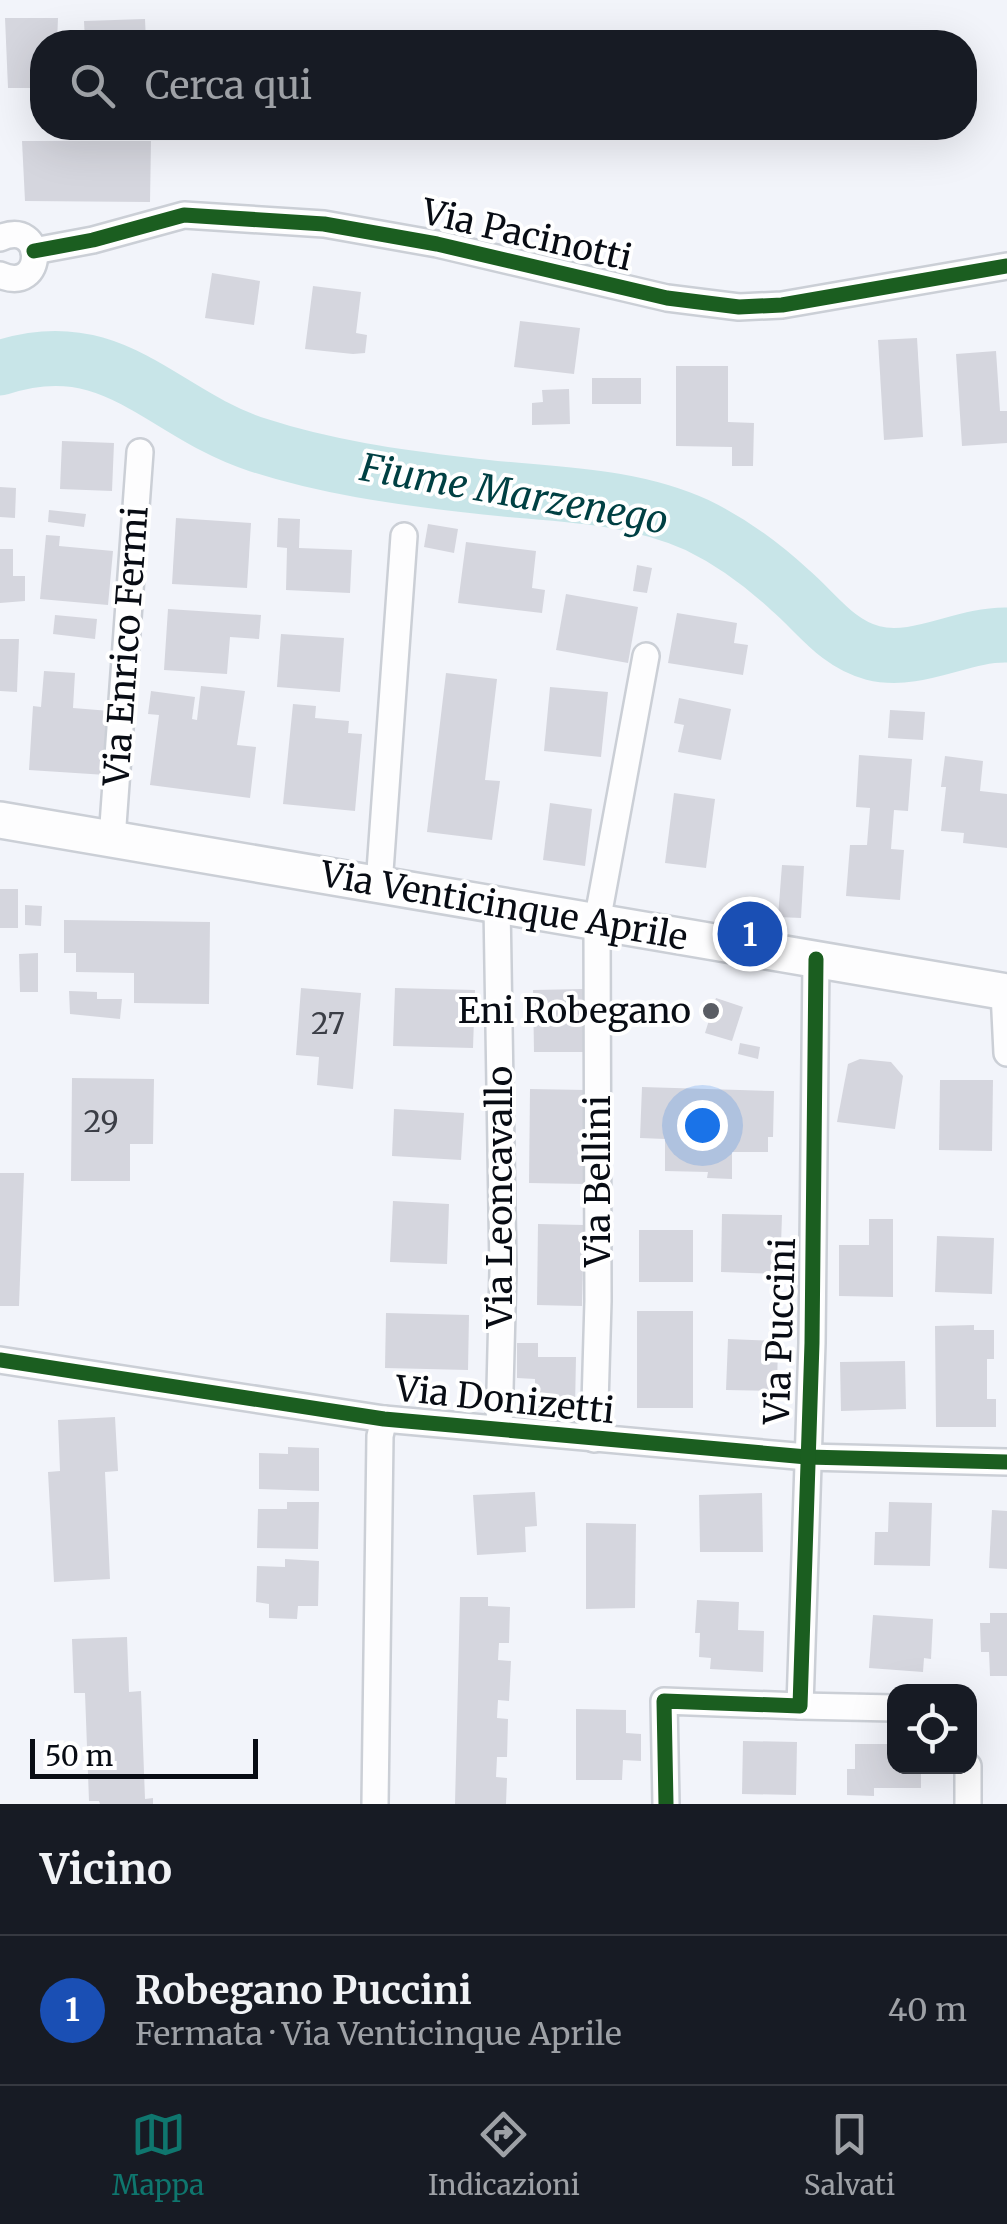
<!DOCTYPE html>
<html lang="it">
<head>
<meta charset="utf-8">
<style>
  body { margin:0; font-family:Merriweather,serif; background:#242831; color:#f1f3f6 }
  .controls { position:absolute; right:30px; bottom:30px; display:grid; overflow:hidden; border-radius:20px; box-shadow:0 10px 40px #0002 }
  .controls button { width:90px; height:90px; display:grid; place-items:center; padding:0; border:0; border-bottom:2px solid #363941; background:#171b24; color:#f1f3f6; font:50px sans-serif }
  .scale { position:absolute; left:30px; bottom:25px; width:228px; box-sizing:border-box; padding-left:10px; border:5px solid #080c14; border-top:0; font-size:28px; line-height:35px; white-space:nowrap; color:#080c14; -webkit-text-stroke:8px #fff; paint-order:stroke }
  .you { position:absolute; left:702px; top:1125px; width:35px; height:35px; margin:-25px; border:8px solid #fff; border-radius:50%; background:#1a73e8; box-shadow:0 0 0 15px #1a73e833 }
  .badge { display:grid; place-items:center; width:65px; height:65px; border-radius:50%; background:#0f766e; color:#fff; font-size:32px; font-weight:700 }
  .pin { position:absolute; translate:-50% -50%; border:5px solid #fff; box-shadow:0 2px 10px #0006 }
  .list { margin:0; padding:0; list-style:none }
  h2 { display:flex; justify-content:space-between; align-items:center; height:130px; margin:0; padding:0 40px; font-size:42px }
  h2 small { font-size:32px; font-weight:400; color:#9ea1a6 }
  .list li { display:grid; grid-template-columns:65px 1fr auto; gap:30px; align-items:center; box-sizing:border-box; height:150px; padding:0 40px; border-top:2px solid #363941 }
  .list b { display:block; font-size:38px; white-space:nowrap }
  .list p { margin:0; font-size:32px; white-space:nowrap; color:#9ea1a6 }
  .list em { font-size:32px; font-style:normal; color:#9ea1a6 }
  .icon { flex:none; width:55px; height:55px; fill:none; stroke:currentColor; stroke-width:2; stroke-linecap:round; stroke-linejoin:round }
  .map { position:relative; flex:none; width:1007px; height:1804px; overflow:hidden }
  .search { position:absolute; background:#171b24; box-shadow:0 10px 40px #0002; left:30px; right:30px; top:30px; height:110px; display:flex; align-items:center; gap:25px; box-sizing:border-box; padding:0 35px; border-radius:40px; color:#9ea1a6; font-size:38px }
  .sheet { height:280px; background:#171b24 }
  nav { display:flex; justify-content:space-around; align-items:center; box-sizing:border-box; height:140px; border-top:2px solid #363941; background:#171b24; font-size:28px; color:#9ea1a6 }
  nav a { display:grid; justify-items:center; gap:5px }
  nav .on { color:#0f766e }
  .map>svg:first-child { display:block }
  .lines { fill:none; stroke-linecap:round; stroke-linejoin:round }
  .river { stroke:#c8e5e8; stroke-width:55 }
  .building { fill:#d5d6de }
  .street-casing { stroke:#cbcfd6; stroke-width:30 }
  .secondary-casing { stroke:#cbcfd6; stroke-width:40 }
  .street { stroke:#fdfdfe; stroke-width:25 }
  .secondary { stroke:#fdfdfe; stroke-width:35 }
  .cycleway-casing { stroke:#fff; stroke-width:21 }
  .cycleway { stroke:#1b5e20; stroke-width:15 }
  .poi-dot { fill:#5a5d64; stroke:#fff; stroke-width:4 }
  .labels { text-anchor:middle; stroke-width:8; stroke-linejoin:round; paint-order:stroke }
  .number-label { font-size:30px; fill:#3b3e46 }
  .street-label { font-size:35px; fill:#080c14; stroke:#fff }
  .poi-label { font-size:35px; fill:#080c14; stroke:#fff; text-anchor:end }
  .water-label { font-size:38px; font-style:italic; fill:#004043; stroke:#fff }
</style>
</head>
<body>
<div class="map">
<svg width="1007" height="1804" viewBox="0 0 1007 1804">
  <rect width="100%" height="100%" fill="#f2f4fa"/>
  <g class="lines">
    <path class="river" d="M0 368C114 330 161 414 258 445 325 467 397 477 466 485 543 495 625 492 697 525 730 541 763 565 790 590 817 613 837 644 873 653 918 664 962 634 1007 635"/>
  </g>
  <g class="building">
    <path d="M5 18H58L57 42H42V88H8Z"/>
    <path d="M145 19 146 42H85L84 21Z"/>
    <path d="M22 141H151L150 202 25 201Z"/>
    <path d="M212 273 260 281 254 325 205 318Z"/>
    <path d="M313 286 361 292 356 333 367 335 365 353 353 354 305 349Z"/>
    <path d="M520 321 580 328 574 374 514 367Z"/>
    <path d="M917 338 923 437 884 440 878 340Z"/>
    <path d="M996 351 1000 411H1007V443L962 446 956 354Z"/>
    <path d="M676 366H728V422L754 423 753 466H732V447L676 446Z"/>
    <rect x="592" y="378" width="49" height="26"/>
    <path d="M569 389 570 424 532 425V403L543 402 542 390Z"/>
    <path d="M62 441 114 443 112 491 60 489Z"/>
    <path d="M0 487 16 488 15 518 0 517Z"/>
    <path d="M49 510 86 514 84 527 48 522Z"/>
    <path d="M176 518 251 523 247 588 172 584Z"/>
    <path d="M278 518 300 519 299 548 352 550 350 593 286 590 287 548 277 547Z"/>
    <path d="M428 524 458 529 454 553 424 547Z"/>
    <path d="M46 535 60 536 59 546 113 551 108 605 40 599Z"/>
    <path d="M466 542 536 551 532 588 545 590 542 613 458 603Z"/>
    <path d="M0 549H13V576H25V601L0 603Z"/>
    <path d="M637 565 652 568 647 593 633 591Z"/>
    <path d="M566 594 638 607 628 663 556 650Z"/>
    <path d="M168 609 261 615 259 639 230 637 227 674 164 670Z"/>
    <path d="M677 613 737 623 734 643 748 645 743 675 668 663Z"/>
    <path d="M55 615 97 619 95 639 53 634Z"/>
    <path d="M281 634 344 638 340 692 277 687Z"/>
    <path d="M0 639H19L17 692 0 691Z"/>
    <path d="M44 671 75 673 73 708 110 711 106 775 29 770 33 706 41 707Z"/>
    <path d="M446 673 497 679 485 780 500 781 492 840 427 832Z"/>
    <path d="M201 686 245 691 237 745 256 747 250 798 150 785 159 715 148 714 151 691 195 697 192 719 197 720Z"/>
    <path d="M550 687 608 692 601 757 544 751Z"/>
    <path d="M679 698 731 709 721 760 678 752 684 725 674 723Z"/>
    <path d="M293 704 316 706 315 718 349 721 348 733 362 734 355 811 283 804Z"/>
    <path d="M890 710 925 712 923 740 888 738Z"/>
    <path d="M859 755 912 759 908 811 894 810 891 849 904 850 900 900 846 896 850 845H867L870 808 856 807Z"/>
    <path d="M945 756 983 761 980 791 1007 794V848L963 843 964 833 941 831 946 787H941Z"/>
    <path d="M674 793 715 799 706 868 665 863Z"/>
    <path d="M550 803 592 809 585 866 543 860Z"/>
    <path d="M782 865 804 866 801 918 778 917Z"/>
    <rect x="0" y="889" width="18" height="39"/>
    <path d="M25 905 42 906 41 926 25 925Z"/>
    <path d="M64 920 210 922 209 1004 134 1003V973L76 972V953H64Z"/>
    <path d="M38 953V992H20L19 954Z"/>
    <path d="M301 988 361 993 353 1089 317 1085 319 1057 296 1055Z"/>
    <path d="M395 988 475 990 473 1048 393 1046Z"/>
    <path d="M584 989V1052H534L533 990Z"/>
    <path d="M69 991 97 992V999H122L120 1019 70 1014Z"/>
    <path d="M716 998 743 1007 732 1041 705 1033Z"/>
    <path d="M740 1043 760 1047 758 1059 738 1054Z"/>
    <path d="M860 1059 891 1062 903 1076 895 1129 837 1122 848 1064Z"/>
    <path d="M72 1078 154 1079 153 1144H130V1181H71Z"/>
    <path d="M940 1080H993L992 1151 939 1150Z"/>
    <path d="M642 1087 774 1091 773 1137H768V1152H732V1179L707 1178 708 1172 665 1171V1139L640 1138Z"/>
    <path d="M530 1089 586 1090 585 1184 529 1183Z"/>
    <path d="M394 1109 464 1113 461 1160 392 1156Z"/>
    <path d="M0 1173H24L19 1306H0Z"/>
    <path d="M393 1201 449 1204 447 1264 390 1262Z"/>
    <path d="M722 1214 782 1215 780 1274 721 1272Z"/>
    <path d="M869 1219H893V1297L839 1296V1245H869Z"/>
    <path d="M538 1224 584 1225 582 1306 537 1305Z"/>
    <rect x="639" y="1230" width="54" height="52"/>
    <path d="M937 1236 994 1238 992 1294 935 1292Z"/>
    <rect x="637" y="1311" width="56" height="97"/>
    <path d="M386 1313 469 1315 468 1370 385 1368Z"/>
    <path d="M974 1325V1330H994V1359H987V1399H996V1427H936L935 1326Z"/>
    <path d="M728 1339 778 1341 777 1391 726 1390Z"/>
    <path d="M517 1343H538V1357H576L575 1408H535V1379L517 1378Z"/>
    <path d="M905 1361 906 1409 841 1411 840 1362Z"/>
    <path d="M115 1417 118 1471 105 1472 110 1579 54 1582 48 1472 60 1471 58 1420Z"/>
    <path d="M288 1447 319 1448V1491L259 1489V1453L288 1454Z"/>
    <path d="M535 1492 537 1526 525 1527 526 1552 477 1555 473 1495Z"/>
    <path d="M762 1493 763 1552H700L699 1495Z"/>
    <path d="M287 1502H319L318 1549 257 1548 258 1509H287Z"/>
    <path d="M889 1502 932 1503 930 1566 874 1565 875 1532H888Z"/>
    <path d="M992 1510 1007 1511V1569L989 1568Z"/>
    <path d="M586 1523 636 1524 635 1608 586 1609Z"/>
    <path d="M285 1559 319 1561 318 1606H298L297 1619 269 1618V1604L256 1602 257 1566 285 1567Z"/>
    <path d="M460 1597H488V1606L510 1607 509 1643H499L498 1660 511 1661 509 1701 498 1700 497 1718 508 1719 507 1757H497L496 1777 507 1778 506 1804H455Z"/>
    <path d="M697 1600 739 1602 738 1630 764 1631 763 1672 710 1669 711 1658 699 1657 700 1633H695Z"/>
    <path d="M990 1613H1007V1676H990L989 1652H981L980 1623H990Z"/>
    <path d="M873 1615 933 1619 931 1659 924 1658 923 1672 869 1668Z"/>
    <path d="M127 1637 129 1692 141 1691 145 1799 153 1798V1804H100L99 1801H89L85 1693H74L72 1639Z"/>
    <path d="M576 1709 626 1710V1733L641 1734V1761L623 1760 622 1780H576Z"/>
    <path d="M743 1741 797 1742 796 1795 742 1794Z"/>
    <path d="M855 1744H889V1753H894V1766H921V1788H874V1796L847 1795V1769H855Z"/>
  </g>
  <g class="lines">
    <g class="street-casing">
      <g id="street">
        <path d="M0 238C46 218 46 295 0 275"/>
        <path d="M34 251 93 240 184 215 324 224 437 244 667 298 739 307 782 305 1007 266"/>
        <path d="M112 839 140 452"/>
        <path d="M379 885 404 536"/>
        <path d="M497 905 503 1270 499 1429"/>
        <path d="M1004 992 1007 1053"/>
        <path d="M0 1360 384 1419 807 1457 1007 1462"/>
        <path d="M594 1439 598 1301 597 922 646 656"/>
        <path d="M800 1706 894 1708"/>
        <path d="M375 1804 380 1436 384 1419"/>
        <path d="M666 1804 664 1701 800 1706 812 1343 816 959"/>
        <path d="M968 1804V1766"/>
      </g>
    </g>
    <g class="secondary-casing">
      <path id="secondary" d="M0 820 1007 992"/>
    </g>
    <use href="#street" class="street"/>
    <use href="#secondary" class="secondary"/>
    <g class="cycleway-casing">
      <g id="cycleway">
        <path d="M34 251 93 240 184 215 324 224 437 244 667 298 739 307 782 305 1007 266"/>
        <path d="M0 1360 384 1419 807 1457 1007 1462"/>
        <path d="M666 1804 664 1701 800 1706 812 1343 816 959"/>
      </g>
    </g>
    <use href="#cycleway" class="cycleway"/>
  </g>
  <circle class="poi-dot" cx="711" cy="1011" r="10"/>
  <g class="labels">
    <g class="number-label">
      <text x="328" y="1034">27</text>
      <text x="101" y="1132">29</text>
    </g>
    <g class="street-label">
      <text transform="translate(527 235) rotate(13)" y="12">Via Pacinotti</text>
      <text transform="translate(126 646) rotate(-86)" y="12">Via Enrico Fermi</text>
      <text transform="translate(504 906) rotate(10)" y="12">Via Venticinque Aprile</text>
      <text transform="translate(598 1181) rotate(-90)" y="12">Via Bellini</text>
      <text transform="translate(500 1197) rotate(-90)" y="12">Via Leoncavallo</text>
      <text transform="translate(780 1331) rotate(-88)" y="12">Via Puccini</text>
      <text transform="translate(505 1400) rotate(6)" y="12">Via Donizetti</text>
    </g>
    <g class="poi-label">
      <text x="691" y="1023">Eni Robegano</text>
    </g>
    <g class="water-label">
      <text transform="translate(514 494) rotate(10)" y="13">Fiume Marzenego</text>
    </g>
  </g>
</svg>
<div class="controls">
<button><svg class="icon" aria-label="locate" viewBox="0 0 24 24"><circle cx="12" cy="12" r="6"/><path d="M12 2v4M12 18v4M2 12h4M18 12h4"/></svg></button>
</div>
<div class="scale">50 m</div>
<div class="you"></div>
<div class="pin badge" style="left:750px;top:934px;background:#1a4fb4">1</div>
<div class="search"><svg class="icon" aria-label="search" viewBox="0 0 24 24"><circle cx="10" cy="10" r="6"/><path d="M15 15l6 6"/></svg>Cerca qui</div>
</div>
<section class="sheet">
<h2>Vicino<small></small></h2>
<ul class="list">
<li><span class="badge" style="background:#1a4fb4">1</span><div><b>Robegano Puccini</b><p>Fermata · Via Venticinque Aprile</p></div><em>40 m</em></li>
</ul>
</section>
<nav>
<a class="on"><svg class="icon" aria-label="map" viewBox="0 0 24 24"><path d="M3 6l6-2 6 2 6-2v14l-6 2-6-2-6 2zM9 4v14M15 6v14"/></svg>Mappa</a>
<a><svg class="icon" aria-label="directions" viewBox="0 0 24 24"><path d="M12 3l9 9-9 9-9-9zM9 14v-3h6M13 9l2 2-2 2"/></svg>Indicazioni</a>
<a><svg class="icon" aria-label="saved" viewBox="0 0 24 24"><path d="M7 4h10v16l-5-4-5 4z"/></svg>Salvati</a>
</nav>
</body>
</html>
